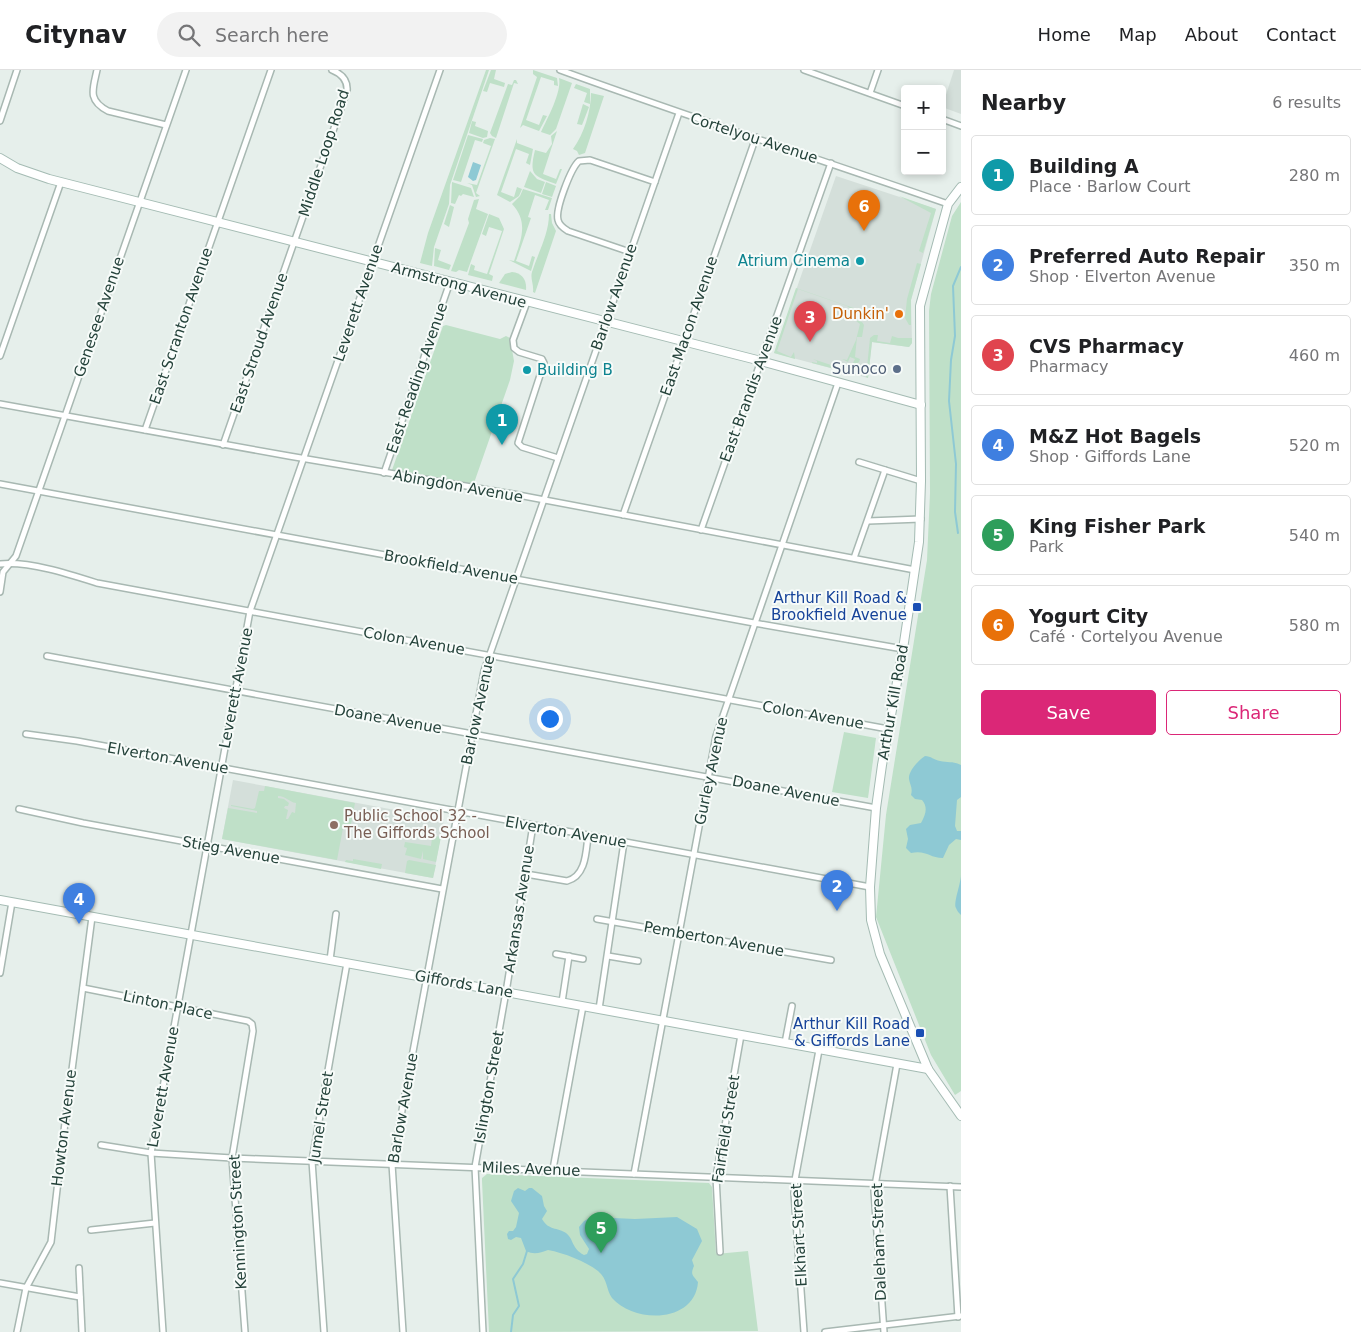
<!DOCTYPE html>
<html lang="en">
<head>
<meta charset="utf-8">
<style>
  body { margin:0; font-family:"DejaVu Sans",sans-serif; background:#f2f2f2; color:#202124 }
  .controls { position:absolute; right:15px; top:15px; display:grid; overflow:hidden; border-radius:5px; box-shadow:0 2px 8px #0003 }
  .controls button { width:45px; height:45px; display:grid; place-items:center; padding:0; border:0; border-bottom:1px solid #e0e0e0; background:#fff; color:#202124; font:25px sans-serif }
  .you { position:absolute; left:549px; top:648px; width:18px; height:18px; margin:-12px; border:4px solid #fff; border-radius:50%; background:#1a73e8; box-shadow:0 0 0 8px #1a73e833 }
  .badge { display:grid; place-items:center; width:32px; height:32px; border-radius:50%; background:#db2777; color:#fff; font-size:16px; font-weight:700 }
  .pin { position:absolute; translate:-50% -41px; filter:drop-shadow(0 1px 2px #0008) }
  .pin::after { content:''; position:absolute; top:26px; width:18px; height:15px; background:inherit; clip-path:polygon(0 0,100% 0,50% 100%) }
  .list { margin:0; padding:0; list-style:none }
  h2 { display:flex; justify-content:space-between; align-items:center; height:65px; margin:0; padding:0 20px; font-size:21px }
  h2 small { font-size:16px; font-weight:400; color:#757577 }
  .list li { display:grid; grid-template-columns:32px 1fr auto; gap:15px; align-items:center; box-sizing:border-box; height:80px; margin:0 10px 10px; padding:0 10px; border:1px solid #e0e0e0; border-radius:5px }
  .list b { display:block; font-size:19px; white-space:nowrap }
  .list p { margin:0; font-size:16px; white-space:nowrap; color:#757577 }
  .list em { font-size:16px; font-style:normal; color:#757577 }
  .actions { display:flex; gap:10px; padding:15px 20px }
  .actions a { flex:1; padding:11px 0; border:1px solid #db2777; border-radius:5px; text-align:center; font-size:18px; color:#db2777 }
  .actions .main { background:#db2777; color:#fff }
  .icon { flex:none; width:28px; height:28px; fill:none; stroke:currentColor; stroke-width:2; stroke-linecap:round; stroke-linejoin:round }
  .map { position:relative; flex:none; width:961px; height:1262px; overflow:hidden }
  header { display:flex; align-items:center; gap:30px; box-sizing:border-box; height:70px; padding:0 25px; background:#fff; border-bottom:1px solid #e0e0e0 }
  header strong { font-size:24px }
  nav { display:flex; gap:28px; margin-inline-start:auto; font-size:18px }
  .search { width:350px; height:45px; background:#f2f2f2; display:flex; align-items:center; gap:12px; box-sizing:border-box; padding:0 18px; border-radius:28px; color:#757577; font-size:19px }
  main { display:flex }
  aside { flex:1; background:#fff }
  .map>svg:first-child { display:block }
  .built { fill:#d4dfda }
  .green { fill:#bfe0c8; fill-rule:evenodd }
  .water { fill:#8ec9d4 }
  .lines { fill:none; stroke-linecap:round; stroke-linejoin:round }
  .stream { stroke:#8ec9d4; stroke-width:2 }
  .street-casing { stroke:#a8b8b2; stroke-width:8 }
  .secondary-casing { stroke:#a4bbb3; stroke-width:10 }
  .street { stroke:#fff; stroke-width:5 }
  .secondary { stroke:#fff; stroke-width:8 }
  .culture-dot { fill:#0f9aa8; stroke:#f7fbf9; stroke-width:2 }
  .food-dot { fill:#e8710a; stroke:#f7fbf9; stroke-width:2 }
  .service-dot { fill:#5c6f8a; stroke:#f7fbf9; stroke-width:2 }
  .transit-dot { fill:#1a4fb4; stroke:#f7fbf9; stroke-width:2 }
  .education-dot { fill:#8d6e63; stroke:#f7fbf9; stroke-width:2 }
  .labels { text-anchor:middle; stroke-width:4; stroke-linejoin:round; paint-order:stroke }
  .street-label { font-size:15px; fill:#24423a; stroke:#f7fbf9 }
  .culture-label { font-size:15px; fill:#0d838f; stroke:#f7fbf9; text-anchor:end }
  .food-label { font-size:15px; fill:#c56008; stroke:#f7fbf9; text-anchor:end }
  .service-label { font-size:15px; fill:#4e5e75; stroke:#f7fbf9; text-anchor:end }
  .transit-label { font-size:15px; fill:#164399; stroke:#f7fbf9; text-anchor:end }
  .education-label { font-size:15px; fill:#785e54; stroke:#f7fbf9; text-anchor:start }
</style>
</head>
<body>
<header>
<strong>Citynav</strong>
<div class="search"><svg class="icon" aria-label="search" viewBox="0 0 24 24"><circle cx="10" cy="10" r="6"/><path d="M15 15l6 6"/></svg>Search here</div>
<nav><a>Home</a><a>Map</a><a>About</a><a>Contact</a></nav>
</header>
<main>
<div class="map">
<svg width="961" height="1262" viewBox="0 0 961 1262">
  <rect width="100%" height="100%" fill="#e6efeb"/>
  <g class="built">
    <path d="M954 0H961V44L942 37Z"/>
    <path d="M836 106 936 139 911 230 912 273 909 277 872 272 868 308 774 283Z"/>
    <path d="M233 710 444 749 433 808 222 769Z"/>
  </g>
  <g class="green">
    <path d="M486 0H489L450 115 449 134 434 177 432 196 420 193 428 163Z"/>
    <path d="M491 0H496L494 9 505 13 504 17 490 13 487 22 483 21Z"/>
    <path d="M533 0 557 8 558 16 554 15V11L541 7 526 50 539 55 543 45 547 46 539 61 523 55 520 58 537 7 533 4Z"/>
    <path d="M559 8 572 13 556 59 550 65 541 62C547 49 562 22 559 8Z"/>
    <path d="M514 10H516L518 14 514 13 496 68 492 66 490 63 508 14 512 15Z"/>
    <path d="M576 14 590 19V34L584 32 587 23 574 18Z"/>
    <path d="M591 23 604 26 585 83 579 85 577 81 573 79C584 64 591 41 591 23Z"/>
    <path d="M583 34 589 37 582 55 577 54Z"/>
    <path d="M472 51 476 52 475 56 488 61 487 67 483 68 469 63Z"/>
    <path d="M557 61 543 104 556 109 560 99H562L556 114C533 106 529 105 535 80L546 83 552 74 551 66Z"/>
    <path d="M468 65 483 69 482 72 475 70 461 112 453 110Z"/>
    <path d="M490 68 495 69 476 123 480 126 476 127 472 115 467 113 477 115 491 76 483 73 484 70Z"/>
    <path d="M517 69V73L533 79 530 95 526 93 529 84 516 79 501 122 514 127 517 117 522 119 519 126 510 132 497 125Z"/>
    <path d="M530 101 537 109 545 112 541 123 524 117Z"/>
    <path d="M452 112 471 118 474 127 463 124 461 126 459 125 455 134 451 133Z"/>
    <path d="M546 112 556 116 552 127 542 124Z"/>
    <path d="M523 119 552 128 548 140H545L549 130 535 125 528 147 531 148 516 191 529 196 532 186 535 187 531 201 509 190 514 191C521 170 529 152 512 134L520 126Z"/>
    <path d="M899 126 936 139 923 183 919 181 931 143Z"/>
    <path d="M479 129 476 139 488 144 467 202 459 200 456 202 451 201 469 153 468 149 474 130Z"/>
    <path d="M961 132V1021L955 1025 931 985 876 847 886 745 927 490 930 423 929 241 931 224 952 146Z"/>
    <path d="M450 135 454 137 449 157 444 154Z"/>
    <path d="M489 144 499 148 504 159 489 204 493 206 492 211 468 205 471 194 475 196 474 200 487 204 502 161 489 157 486 166 482 164Z"/>
    <path d="M549 144H551L552 153 556 161 535 223 533 222C534 215 530 208 532 202 538 183 549 164 549 144Z"/>
    <path d="M435 178 441 180 438 190 451 195 449 200 434 196Z"/>
    <path d="M917 193 921 194 911 230V255H909L905 248 907 229Z"/>
    <path d="M512 202C522 203 527 210 526 220L499 213 505 204Z"/>
    <path d="M796 218 865 242V244L854 241 847 236 798 219 777 281 791 287 794 282 795 289 774 283Z"/>
    <path d="M855 250 862 252 864 255 862 267H857L855 287 860 289 859 292 856 294 853 293 855 289 850 287 848 292 842 289 847 290 856 270 860 254Z"/>
    <path d="M446 255 500 269 506 266 510 268 514 291 510 310 474 413 472 414 392 400 443 256Z"/>
    <path d="M874 265H878L877 271 890 273 892 266 898 268H912V273L909 277 872 272 868 308 866 307 870 268Z"/>
    <path d="M813 289 858 304V305L812 293V292L817 293V291Z"/>
    <path d="M844 662 876 668 868 728 832 722Z"/>
    <path d="M265 716 355 733 350 759 343 758 337 790 222 769 228 738 257 743V741L231 736V735L253 739 255 738 259 721H264ZM278 726C286 726 289 732 296 733L295 743 292 742 288 749H286L288 740 284 738 285 736H288L289 733 284 729 278 728Z"/>
    <path d="M435 766 441 767 436 792 423 789V781L421 789 405 785 407 778 404 777 405 772 431 776 432 768Z"/>
    <path d="M353 789 382 794 381 799 345 792 346 790 353 791Z"/>
    <path d="M409 790 436 795 433 808 405 803 407 791Z"/>
    <path d="M487 1104 709 1113 712 1117 716 1184 748 1181 758 1261 489 1262 482 1111V1108Z"/>
  </g>
  <g class="water">
    <path d="M473 92 481 95 476 110 473 111 468 107Z"/>
    <path d="M925 686C931 686 934 690 940 691 948 693 954 691 961 695V727L957 730 955 756 957 761H961V770L956 769 949 775 943 788C929 788 927 780 911 783L906 778 908 769 906 759 910 755 921 753C926 744 928 737 922 730L915 729 911 725C913 718 910 715 909 709 908 701 919 690 925 686Z"/>
    <path d="M961 805V845C959 843 957 841 956 838 953 833 961 813 961 805Z"/>
    <path d="M518 1118 525 1121 529 1118H532L542 1126 544 1136 547 1141 542 1149C549 1161 557 1157 566 1163 574 1169 571 1178 584 1185L587 1184 589 1179 580 1165 579 1157 584 1151 592 1147 635 1149 677 1147 697 1159 702 1171 692 1190 694 1196C690 1205 693 1205 698 1212 695 1253 635 1254 612 1228 606 1220 608 1209 598 1201 585 1191 564 1183 548 1180 540 1183 534 1185 526 1181L521 1168 516 1167 511 1170 508 1169 507 1164 509 1161H513L516 1157 519 1143 511 1131 514 1121Z"/>
  </g>
  <g class="lines">
    <g class="stream">
      <path d="M958 463 955 442 956 394 949 331 951 290 955 266 953 216 961 197"/>
      <path d="M511 1262 513 1245 519 1236 513 1209 523 1194 527 1181"/>
    </g>
    <g class="street-casing">
      <g id="street">
        <path d="M97 0C93 19 87 30 108 41L166 55"/>
        <path d="M560 0C689 47 819 89 948 134"/>
        <path d="M804 0 905 36"/>
        <path d="M870 23 878 0"/>
        <path d="M942 49 961 56"/>
        <path d="M0 51 17 0"/>
        <path d="M630 182 568 161C563 158 559 155 558 150 555 139 571 98 579 91L590 90 655 112"/>
        <path d="M527 232 513 270 514 278 519 282 542 289 544 293 518 373 522 377 558 388"/>
        <path d="M0 286 61 112"/>
        <path d="M0 334 289 386 513 424 915 500"/>
        <path d="M145 360 271 0"/>
        <path d="M223 375 347 21C348 10 342 4 332 0"/>
        <path d="M859 392 921 411"/>
        <path d="M384 403 450 212"/>
        <path d="M0 414 754 553 903 579"/>
        <path d="M623 445 756 67"/>
        <path d="M868 451 921 449"/>
        <path d="M701 460 831 93"/>
        <path d="M854 488 885 400"/>
        <path d="M0 494C29 491 69 504 97 513L888 659"/>
        <path d="M0 522 3 502 16 486 186 0"/>
        <path d="M47 586 876 738"/>
        <path d="M26 664 77 671 870 817"/>
        <path d="M19 739 83 753 442 819"/>
        <path d="M526 804 567 811C586 806 586 782 588 766"/>
        <path d="M597 849 831 890"/>
        <path d="M556 884 583 889"/>
        <path d="M608 886 638 891"/>
        <path d="M330 890 336 844"/>
        <path d="M0 903 12 832"/>
        <path d="M83 918 248 951 252 954 253 961 232 1088 245 1262"/>
        <path d="M562 932 569 886"/>
        <path d="M599 939 624 772"/>
        <path d="M785 973 792 936"/>
        <path d="M101 1075 151 1083 232 1088 961 1117"/>
        <path d="M553 1099 583 936"/>
        <path d="M634 1104 716 666 838 313"/>
        <path d="M950 1116 958 1247"/>
        <path d="M91 1160 155 1153"/>
        <path d="M720 1182 716 1107 741 965"/>
        <path d="M79 1198 82 1262"/>
        <path d="M0 1213 80 1227"/>
        <path d="M17 1262 26 1218 51 1172 62 1076 92 847"/>
        <path d="M163 1262 151 1083 250 541 440 0"/>
        <path d="M324 1262 312 1091 347 893"/>
        <path d="M403 1262 392 1094 484 601 679 43"/>
        <path d="M483 1262 475 1097 507 916 533 755"/>
        <path d="M804 1262 794 1123 795 1110 819 980"/>
        <path d="M825 1262 961 1246"/>
        <path d="M884 1262 874 1121 897 994"/>
      </g>
    </g>
    <g class="secondary-casing">
      <g id="secondary">
        <path d="M0 88 17 98 49 109 761 291 921 335"/>
        <path d="M961 117 948 134 920 236 921 411 919 472 903 579 882 695 876 738 870 817 871 850 880 884 928 999 961 1046"/>
        <path d="M0 830 928 999"/>
      </g>
    </g>
    <use href="#street" class="street"/>
    <use href="#secondary" class="secondary"/>
  </g>
  <g class="culture-dot">
    <circle cx="860" cy="191" r="5"/>
    <circle cx="527" cy="300" r="5"/>
  </g>
  <circle class="food-dot" cx="899" cy="244" r="5"/>
  <circle class="service-dot" cx="897" cy="299" r="5"/>
  <g class="transit-dot">
    <rect x="912" y="532" width="10" height="10" rx="2.5"/>
    <rect x="915" y="958" width="10" height="10" rx="2.5"/>
  </g>
  <circle class="education-dot" cx="334" cy="755" r="5"/>
  <g class="labels">
    <g class="street-label">
      <text transform="translate(754 68) rotate(18)" y="5">Cortelyou Avenue</text>
      <text transform="translate(324 83) rotate(-72)" y="5">Middle Loop Road</text>
      <text transform="translate(459 215) rotate(15)" y="5">Armstrong Avenue</text>
      <text transform="translate(614 227) rotate(-71)" y="5">Barlow Avenue</text>
      <text transform="translate(358 233) rotate(-71)" y="5">Leverett Avenue</text>
      <text transform="translate(99 247) rotate(-71)" y="5">Genesee Avenue</text>
      <text transform="translate(181 256) rotate(-71)" y="5">East Scranton Avenue</text>
      <text transform="translate(689 256) rotate(-71)" y="5">East Macon Avenue</text>
      <text transform="translate(259 273) rotate(-71)" y="5">East Stroud Avenue</text>
      <text transform="translate(417 308) rotate(-71)" y="5">East Reading Avenue</text>
      <text transform="translate(751 319) rotate(-70)" y="5">East Brandis Avenue</text>
      <text transform="translate(458 416) rotate(10)" y="5">Abingdon Avenue</text>
      <text transform="translate(451 497) rotate(10)" y="5">Brookfield Avenue</text>
      <text transform="translate(414 571) rotate(10)" y="5">Colon Avenue</text>
      <text transform="translate(236 618) rotate(-79)" y="5">Leverett Avenue</text>
      <text transform="translate(893 632) rotate(-80)" y="5">Arthur Kill Road</text>
      <text transform="translate(478 640) rotate(-78)" y="5">Barlow Avenue</text>
      <text transform="translate(813 645) rotate(10)" y="5">Colon Avenue</text>
      <text transform="translate(388 649) rotate(10)" y="5">Doane Avenue</text>
      <text transform="translate(168 688) rotate(10)" y="5">Elverton Avenue</text>
      <text transform="translate(711 701) rotate(-78)" y="5">Gurley Avenue</text>
      <text transform="translate(786 721) rotate(11)" y="5">Doane Avenue</text>
      <text transform="translate(566 762) rotate(10)" y="5">Elverton Avenue</text>
      <text transform="translate(231 780) rotate(10)" y="5">Stieg Avenue</text>
      <text transform="translate(519 839) rotate(-81)" y="5">Arkansas Avenue</text>
      <text transform="translate(714 869) rotate(10)" y="5">Pemberton Avenue</text>
      <text transform="translate(464 914) rotate(10)" y="5">Giffords Lane</text>
      <text transform="translate(168 935) rotate(12)" y="5">Linton Place</text>
      <text transform="translate(163 1017) rotate(-80)" y="5">Leverett Avenue</text>
      <text transform="translate(489 1017) rotate(-80)" y="5">Islington Street</text>
      <text transform="translate(403 1038) rotate(-80)" y="5">Barlow Avenue</text>
      <text transform="translate(321 1047) rotate(-81)" y="5">Jumel Street</text>
      <text transform="translate(64 1058) rotate(-83)" y="5">Howton Avenue</text>
      <text transform="translate(726 1059) rotate(-81)" y="5">Fairfield Street</text>
      <text transform="translate(531 1099) rotate(2)" y="5">Miles Avenue</text>
      <text transform="translate(238 1152) rotate(-93)" y="5">Kennington Street</text>
      <text transform="translate(799 1165) rotate(-93)" y="5">Elkhart Street</text>
      <text transform="translate(879 1172) rotate(-92)" y="5">Daleham Street</text>
    </g>
    <g class="culture-label">
      <text x="850" y="196">Atrium Cinema</text>
      <text x="537" y="305" text-anchor="start">Building B</text>
    </g>
    <g class="food-label">
      <text x="889" y="249">Dunkin'</text>
    </g>
    <g class="service-label">
      <text x="887" y="304">Sunoco</text>
    </g>
    <g class="transit-label">
      <text x="907" y="533">Arthur Kill Road &amp;<tspan x="907" dy="17">Brookfield Avenue</tspan></text>
      <text x="910" y="959">Arthur Kill Road<tspan x="910" dy="17">&amp; Giffords Lane</tspan></text>
    </g>
    <g class="education-label">
      <text x="344" y="751">Public School 32 -<tspan x="344" dy="17">The Giffords School</tspan></text>
    </g>
  </g>
</svg>
<div class="controls">
<button>+</button>
<button>−</button>
</div>
<div class="you"></div>
<div class="pin badge" style="left:502px;top:375px;background:#0f9aa8">1</div>
<div class="pin badge" style="left:837px;top:841px;background:#3f7fe0">2</div>
<div class="pin badge" style="left:810px;top:272px;background:#e0444e">3</div>
<div class="pin badge" style="left:79px;top:854px;background:#3f7fe0">4</div>
<div class="pin badge" style="left:601px;top:1183px;background:#2e9e5b">5</div>
<div class="pin badge" style="left:864px;top:161px;background:#e8710a">6</div>
</div>
<aside>
<h2>Nearby<small>6 results</small></h2>
<ul class="list">
<li><span class="badge" style="background:#0f9aa8">1</span><div><b>Building A</b><p>Place · Barlow Court</p></div><em>280 m</em></li>
<li><span class="badge" style="background:#3f7fe0">2</span><div><b>Preferred Auto Repair</b><p>Shop · Elverton Avenue</p></div><em>350 m</em></li>
<li><span class="badge" style="background:#e0444e">3</span><div><b>CVS Pharmacy</b><p>Pharmacy</p></div><em>460 m</em></li>
<li><span class="badge" style="background:#3f7fe0">4</span><div><b>M&amp;Z Hot Bagels</b><p>Shop · Giffords Lane</p></div><em>520 m</em></li>
<li><span class="badge" style="background:#2e9e5b">5</span><div><b>King Fisher Park</b><p>Park</p></div><em>540 m</em></li>
<li><span class="badge" style="background:#e8710a">6</span><div><b>Yogurt City</b><p>Café · Cortelyou Avenue</p></div><em>580 m</em></li>
</ul>
<div class="actions"><a class="main">Save</a><a>Share</a></div>
</aside>
</main>
</body>
</html>
